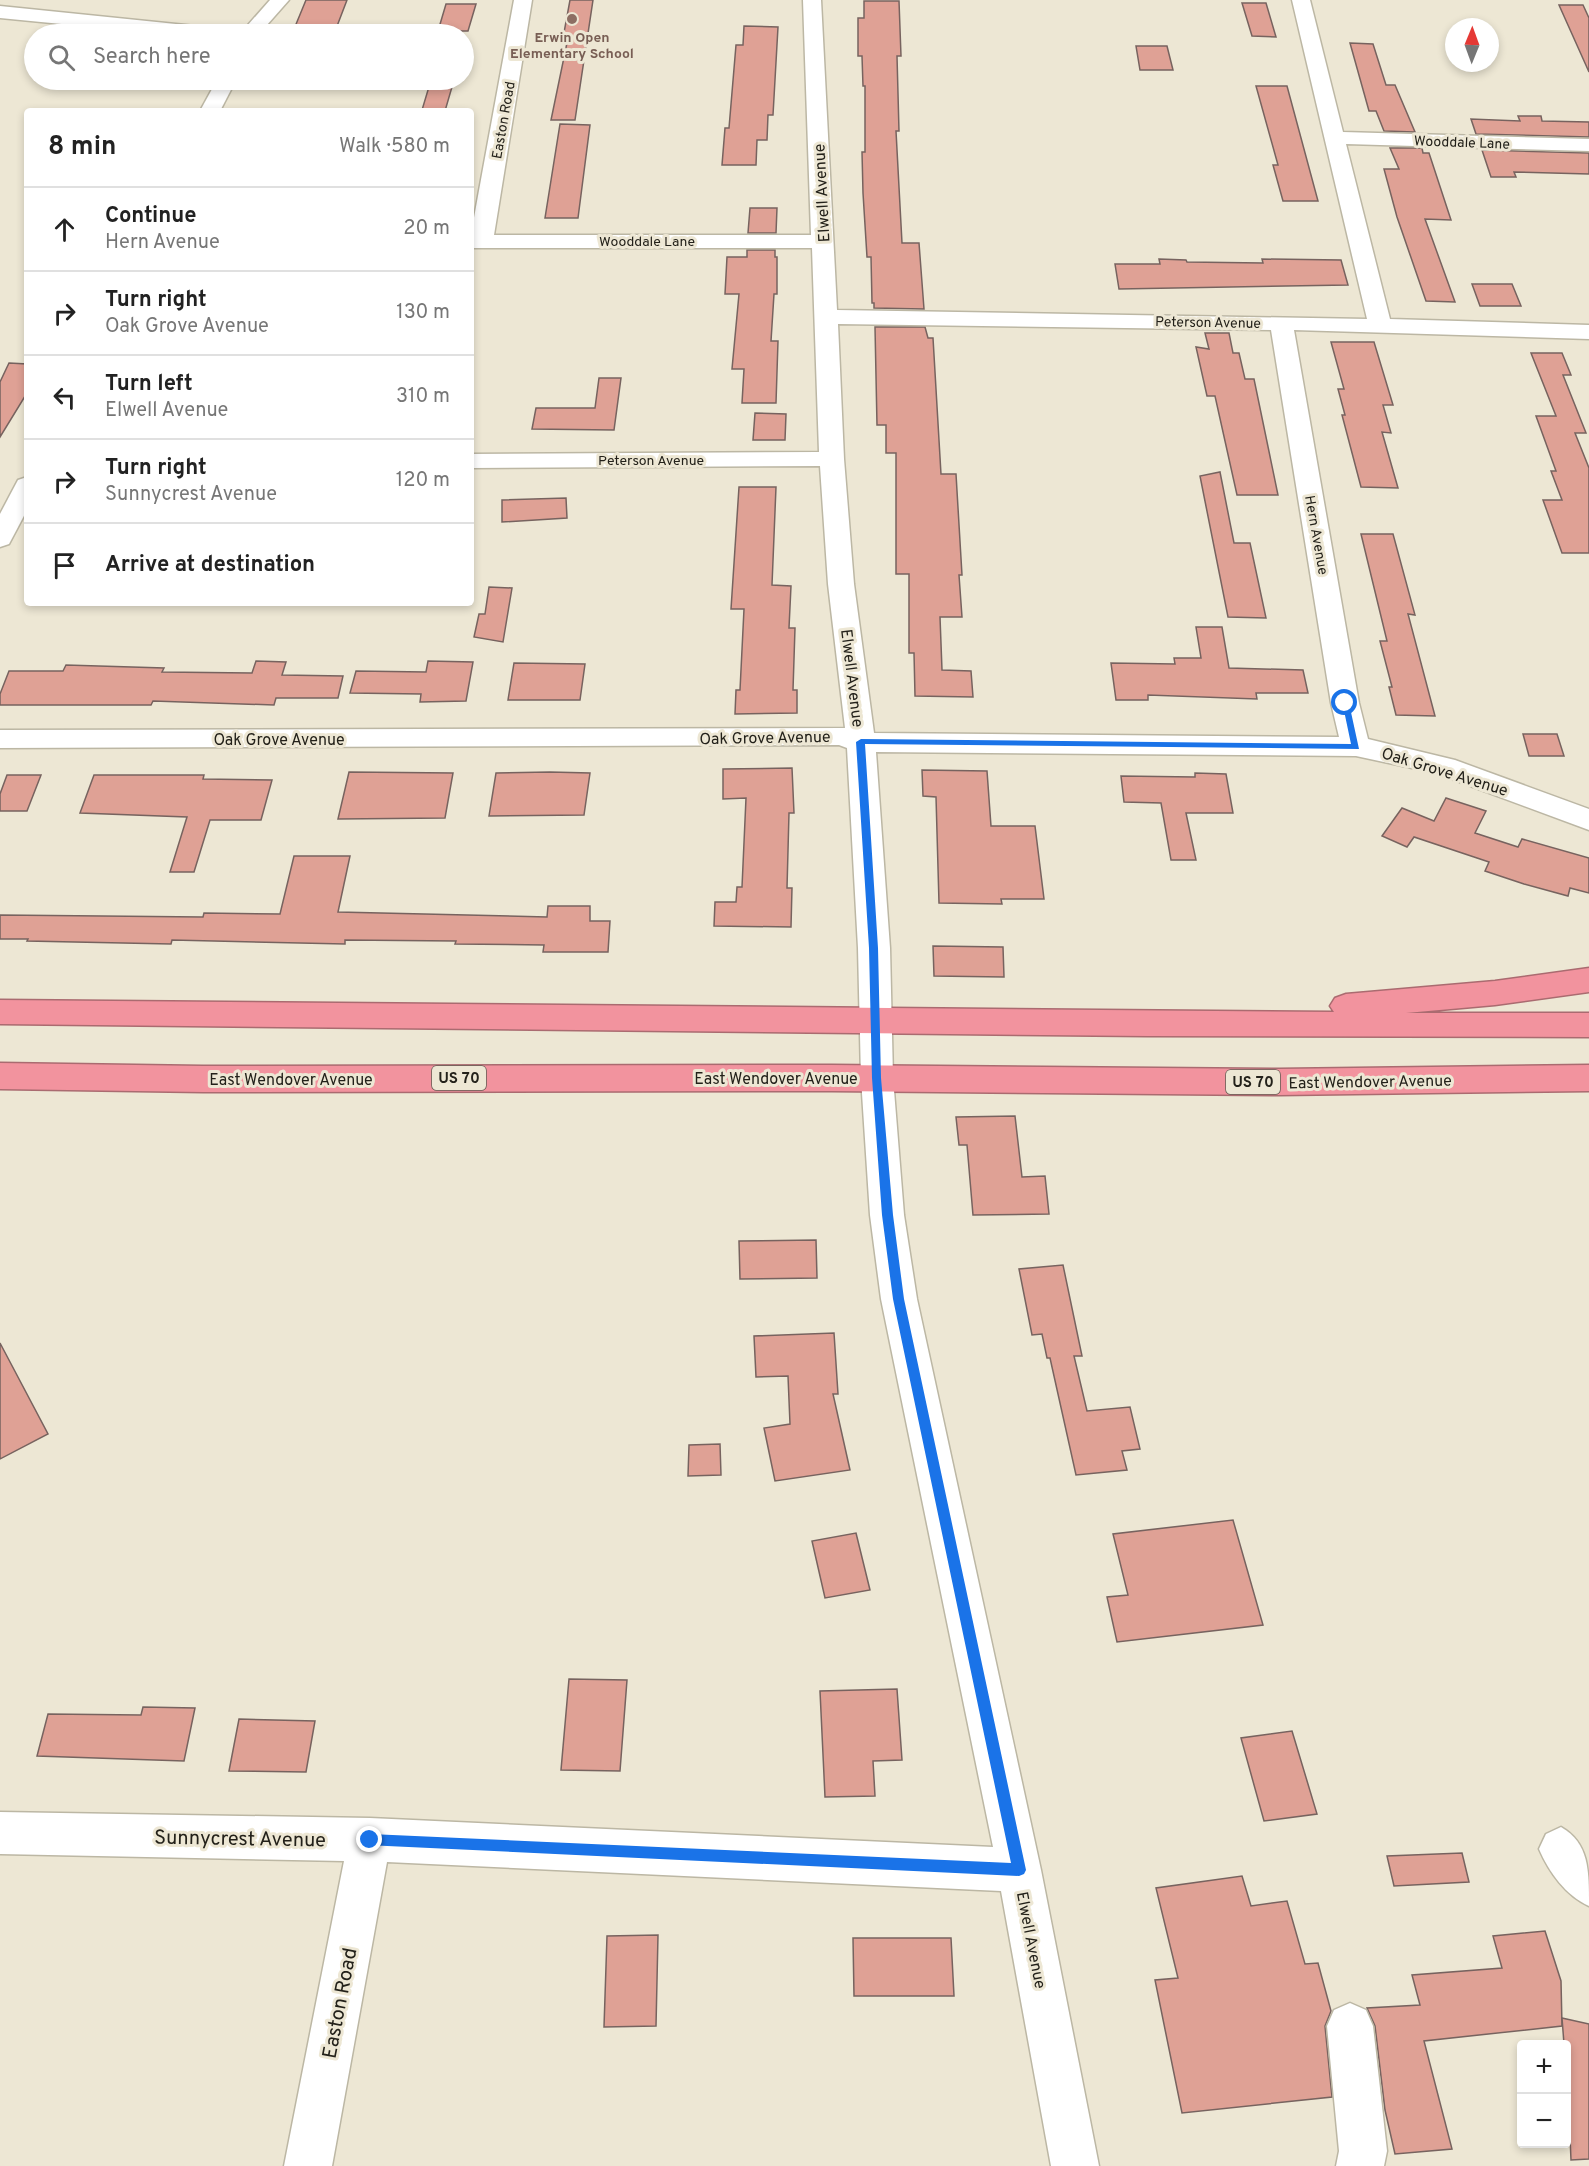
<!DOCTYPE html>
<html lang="en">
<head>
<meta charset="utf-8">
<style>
  body { margin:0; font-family:Overpass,sans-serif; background:#f2f2f2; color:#222 }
  .controls { position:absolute; right:18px; bottom:18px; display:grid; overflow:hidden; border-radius:6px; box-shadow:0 3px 9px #0003 }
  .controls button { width:54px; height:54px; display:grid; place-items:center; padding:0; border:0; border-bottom:2px solid #e0e0e0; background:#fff; color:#222; font:30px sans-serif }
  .compass { position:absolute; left:1445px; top:18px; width:54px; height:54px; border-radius:50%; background:#fff; box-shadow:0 3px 9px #0003; rotate:1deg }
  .stop { position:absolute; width:18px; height:18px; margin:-14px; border:4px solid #1a73e8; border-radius:50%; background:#fff }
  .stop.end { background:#1a73e8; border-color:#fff; box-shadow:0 2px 6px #0008 }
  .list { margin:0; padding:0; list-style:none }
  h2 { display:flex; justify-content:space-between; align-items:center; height:78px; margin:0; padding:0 24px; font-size:26px }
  h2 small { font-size:20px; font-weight:400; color:#767676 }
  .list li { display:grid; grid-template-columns:39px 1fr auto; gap:18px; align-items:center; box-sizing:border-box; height:84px; padding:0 24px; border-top:2px solid #e0e0e0 }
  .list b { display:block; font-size:22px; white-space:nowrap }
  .list p { margin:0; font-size:20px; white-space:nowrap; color:#767676 }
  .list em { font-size:20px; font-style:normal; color:#767676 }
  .icon { flex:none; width:33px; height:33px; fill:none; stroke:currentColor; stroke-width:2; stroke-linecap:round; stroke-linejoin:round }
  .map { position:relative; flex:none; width:1589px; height:2166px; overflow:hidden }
  .search { position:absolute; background:#fff; box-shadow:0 3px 9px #0003; left:24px; top:24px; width:450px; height:66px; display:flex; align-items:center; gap:15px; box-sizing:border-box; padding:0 21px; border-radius:33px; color:#767676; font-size:22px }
  .panel { position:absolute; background:#fff; box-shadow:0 3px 9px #0003; left:24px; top:108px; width:450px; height:498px; border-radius:6px }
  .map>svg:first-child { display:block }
  .building { fill:#dfa195; stroke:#77635f; stroke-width:1.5 }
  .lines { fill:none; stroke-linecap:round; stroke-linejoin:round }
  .minor-casing { stroke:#bcb7a4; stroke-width:3 }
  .highway-casing { stroke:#aa6b70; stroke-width:3 }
  .minor { fill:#fff; fill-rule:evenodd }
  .highway { fill:#f2939e; fill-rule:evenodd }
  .route { fill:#1a73e8 }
  .education-dot { fill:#8d6e63; stroke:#ede7d4; stroke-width:2 }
  .labels { text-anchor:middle; stroke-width:6; stroke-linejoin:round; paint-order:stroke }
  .far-education-label { font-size:14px; font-weight:bold; fill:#785e54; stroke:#ede7d4 }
  .far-street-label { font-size:14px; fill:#23211a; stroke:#ede7d4 }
  .shield { fill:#ede7d4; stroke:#605c52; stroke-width:1.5 }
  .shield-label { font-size:15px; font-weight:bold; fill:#23211a }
  .street-label { font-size:16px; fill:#23211a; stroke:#ede7d4 }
  .near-street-label { font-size:20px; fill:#23211a; stroke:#ede7d4 }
</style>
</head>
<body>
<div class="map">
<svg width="1589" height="2166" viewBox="0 0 1589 2166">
  <rect width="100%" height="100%" fill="#ede7d4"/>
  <g class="building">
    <path d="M306 0H347L334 34H292Z"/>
    <path d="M570 0H593L575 120H551L568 38H563Z"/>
    <path d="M864 1H899L901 56H897L899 131H896L902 243H919L924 309 874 308V303H872L871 257H867L863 193 862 152H865V86H863L862 56H858V18H864Z"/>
    <path d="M1242 3H1266L1276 37 1252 36Z"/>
    <path d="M446 4H476L468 31H438Z"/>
    <path d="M1559 5H1583L1589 18V72Z"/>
    <path d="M744 26 778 27 773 115H768L767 140H757L756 165H722L725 128H729L736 45H743Z"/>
    <path d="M1350 43 1373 44 1386 85H1395L1415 132 1384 131 1376 111H1369Z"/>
    <path d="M1136 46H1167L1173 70H1140Z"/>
    <path d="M431 80H454L445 111 422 110Z"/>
    <path d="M1256 86H1287L1318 201H1283L1273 165H1278Z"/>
    <path d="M1518 116H1541L1542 121 1589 122V137L1476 134 1471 119 1520 121Z"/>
    <path d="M560 124 590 125 578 218H545Z"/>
    <path d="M1390 148H1422L1423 153H1429L1451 220 1425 219 1455 302 1426 301 1397 217 1384 169H1399Z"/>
    <path d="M1482 150 1589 153V174L1514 172 1516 177H1491Z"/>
    <path d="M750 208H777L776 233H748Z"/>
    <path d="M747 250H775V257H777V294H774L771 341H778L776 403H742L744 369H732L739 294H725L727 257H747Z"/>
    <path d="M1159 259 1186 260 1187 262 1263 263 1262 259 1341 260 1348 285 1119 289 1115 264H1160Z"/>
    <path d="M1472 284H1512L1521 306H1480Z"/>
    <path d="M875 327H925L928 338H933L941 474H956L962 575H959L962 617H940L942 670 971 671 973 697 915 696 914 653H909V574H896V453H886V425H877Z"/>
    <path d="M1205 333H1229L1233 353H1239L1245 379H1254L1278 495H1237L1215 396H1207L1196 347 1209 349Z"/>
    <path d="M1331 342H1374L1393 405H1383L1391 433 1382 432 1398 488 1361 487 1342 415H1345L1338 389H1344Z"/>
    <path d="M1531 353H1562L1571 375H1563L1586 433H1575L1589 468V553H1562L1543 500H1562L1551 471H1556L1536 416H1556Z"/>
    <path d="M9 363 27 364V393L0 437V382Z"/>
    <path d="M599 378H621L614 430 532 429 536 408H595Z"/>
    <path d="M755 413 786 414 785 440H753Z"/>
    <path d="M1220 472 1234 543H1250L1266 618 1228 617 1200 476Z"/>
    <path d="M739 487H776L772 585 791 586 789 628H795L793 690H797V713L735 714 736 690H740L744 609H731Z"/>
    <path d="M566 498 567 518 502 522V500Z"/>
    <path d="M1361 534H1393L1415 615 1408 614 1435 716 1396 715 1389 687H1392L1380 641H1387Z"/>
    <path d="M489 587 512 588 503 642 474 637 479 614H485Z"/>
    <path d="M1196 627H1222L1229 668 1303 670 1308 693H1256L1257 699 1148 695V700H1116L1111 663 1175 664 1174 658H1201Z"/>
    <path d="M256 661 286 662 282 675 343 676 338 698H276L274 705 153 701 151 705H0V694L9 671H63L66 665 164 668 162 672 252 673Z"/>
    <path d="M428 661 473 662 466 701 420 702 421 694 350 693 356 671 426 672Z"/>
    <path d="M514 663 585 664 580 700H508Z"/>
    <path d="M1523 734H1557L1564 756H1529Z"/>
    <path d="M792 768 794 813H789L787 888H792L791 927 714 926 715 902H736L737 887H742L746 798 723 799V769Z"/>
    <path d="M922 770 987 771 991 826H1035L1044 899H1001L1002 904 939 903 936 797 923 796Z"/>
    <path d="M349 772 453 773 445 818 338 819Z"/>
    <path d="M550 772 590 773 584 815 489 816 496 773Z"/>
    <path d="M1195 773 1226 774 1233 813H1186L1196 860H1171L1161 803 1124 802 1121 776 1195 777Z"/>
    <path d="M7 775H41L27 811H0V794Z"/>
    <path d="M94 775H204L203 779 272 780 261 820H210L194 872H170L187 817 80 813Z"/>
    <path d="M1446 798 1486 811 1475 833 1518 847 1522 839 1589 858V893L1570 888 1568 896 1524 884 1485 871 1489 862 1414 837 1407 847 1382 836 1402 808 1434 821Z"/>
    <path d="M294 856H350L338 912 547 917 548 906H590V921H610L608 952H543L544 945 455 944 456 941 345 940V944L172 940 171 944 27 941 28 939H0V915L203 917 204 913 280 914Z"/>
    <path d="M933 946 1003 947 1004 977 934 976Z"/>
    <path d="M1015 1116 1022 1177 1045 1176 1049 1214 973 1215 967 1145H959L956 1117Z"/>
    <path d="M816 1240 817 1278 740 1279 739 1241Z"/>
    <path d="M1063 1265 1082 1356H1074L1087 1411 1130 1407 1140 1449 1122 1451 1127 1470 1076 1475 1050 1358H1047L1042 1334 1032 1335 1019 1269Z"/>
    <path d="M834 1333 838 1394H833L850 1470 775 1481 764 1428 790 1424 788 1376 756 1377 754 1336Z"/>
    <path d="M0 1343 48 1434 0 1459Z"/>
    <path d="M720 1444 721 1475 688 1476 689 1445Z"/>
    <path d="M1233 1520 1263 1625 1117 1642 1107 1597 1128 1595 1113 1534Z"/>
    <path d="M856 1533 870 1590 825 1598 812 1541Z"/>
    <path d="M569 1679 627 1680 620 1771 561 1770Z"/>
    <path d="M897 1689 902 1760 873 1761 875 1796 825 1797 820 1691Z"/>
    <path d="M143 1707 195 1708 184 1761 37 1756 48 1714 141 1715Z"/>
    <path d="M239 1719 315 1721 306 1772 229 1771Z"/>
    <path d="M1292 1731 1317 1814 1264 1821 1241 1738Z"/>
    <path d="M1462 1853 1469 1882 1394 1886 1387 1856Z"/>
    <path d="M1242 1876 1251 1906 1287 1901 1305 1964 1318 1963 1331 2011 1325 2026 1332 2097 1182 2113 1155 1980 1178 1978 1156 1888Z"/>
    <path d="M1545 1931 1561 1981 1562 2026 1424 2041 1452 2149 1395 2154 1385 2110 1375 2026 1367 2008 1420 2005 1412 1975 1502 1968 1493 1936Z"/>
    <path d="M658 1935 656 2026 604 2027 607 1936Z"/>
    <path d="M853 1938H951L954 1996H854Z"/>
    <path d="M1562 2018 1589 2024V2159L1571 2160 1566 2044H1564Z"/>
  </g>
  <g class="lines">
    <g class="minor-casing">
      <g id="minor">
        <path d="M270 0H289L259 34H240Z"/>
        <path d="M514 0H532L494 235H811L803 0H821L837 310 1367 319 1292 0H1310L1343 132 1589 139V151L1346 144 1390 319 1589 325V339L1294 330 1359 703 1368 739 1455 760 1589 809V830L1435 773 1356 756 876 752 890 948 893 1078 904 1215 917 1299 1041 1870 1099 2166H1051L1001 1891 387 1862 332 2166H284L344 1861 0 1854V1812L370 1818 993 1847 881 1299 870 1215 861 1078 858 948 847 748 839 745 0 748V730L845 728 828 584 820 466 471 468V454L819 452 812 248H471V234ZM838 324 1271 330 1331 703 1339 737 874 733 854 584 844 459Z"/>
        <path d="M0 6 215 28 222 30 224 34H164L0 18Z"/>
        <path d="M217 80H236L220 111H200Z"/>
        <path d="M27 477V510L9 544 0 547V514L18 480Z"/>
        <path d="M1561 1827C1589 1843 1589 1870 1589 1906 1566 1896 1549 1872 1539 1849L1546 1834Z"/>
        <path d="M1350 2003 1366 2010 1373 2026 1387 2151 1384 2166H1336L1339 2151 1327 2026 1334 2010Z"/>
      </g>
    </g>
    <g class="highway-casing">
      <g id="highway">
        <path d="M1589 968V992L1495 1005 1406 1013H1589V1037L1147 1036 0 1024V1000L1334 1012 1330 1006 1335 998 1346 994 1495 981Z"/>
        <path d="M0 1063 203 1066 832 1065 1279 1069 1589 1065V1091L1279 1095 832 1091 203 1092 0 1089Z"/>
      </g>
    </g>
    <use href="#minor" class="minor"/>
    <use href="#highway" class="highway"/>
  </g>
  <path class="route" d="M1342 701 1349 703 1359 749 865 744 878 948 881 1078 893 1215 904 1299 1026 1870 1024 1874 1019 1876 366 1845 364 1840 366 1836 370 1834 1011 1863 893 1299 882 1215 872 1078 869 948 856 742 861 739 1351 744Z"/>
  <circle class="education-dot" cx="572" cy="19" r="6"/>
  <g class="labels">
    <g class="far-education-label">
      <text x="572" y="42">Erwin Open<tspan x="572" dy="16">Elementary School</tspan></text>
    </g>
    <g class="far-street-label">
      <text transform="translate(503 120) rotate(-80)" y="5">Easton Road</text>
      <text transform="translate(1462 142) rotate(2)" y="5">Wooddale Lane</text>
      <text x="647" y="246">Wooddale Lane</text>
      <text transform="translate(1208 322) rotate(1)" y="5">Peterson Avenue</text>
      <text x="651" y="465">Peterson Avenue</text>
      <text transform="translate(1317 535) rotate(80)" y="5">Hern Avenue</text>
    </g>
    <g class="shield">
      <rect x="432" y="1066" width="54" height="24" rx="4.5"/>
      <rect x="1226" y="1070" width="54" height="24" rx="4.5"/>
    </g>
    <g class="shield-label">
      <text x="459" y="1083">US 70</text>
      <text x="1253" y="1087">US 70</text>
    </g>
    <g class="street-label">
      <text transform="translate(821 193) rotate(-93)" y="6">Elwell Avenue</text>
      <text transform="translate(853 678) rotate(83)" y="6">Elwell Avenue</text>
      <text transform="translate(765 737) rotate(-1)" y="6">Oak Grove Avenue</text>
      <text x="279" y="745">Oak Grove Avenue</text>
      <text transform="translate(1445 771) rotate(17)" y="6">Oak Grove Avenue</text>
      <text x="776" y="1084">East Wendover Avenue</text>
      <text x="291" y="1085">East Wendover Avenue</text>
      <text transform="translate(1370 1081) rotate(-1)" y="6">East Wendover Avenue</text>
      <text transform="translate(1032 1940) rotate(79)" y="6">Elwell Avenue</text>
    </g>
    <g class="near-street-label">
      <text transform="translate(240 1838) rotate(1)" y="7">Sunnycrest Avenue</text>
      <text transform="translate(339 2003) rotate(-79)" y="7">Easton Road</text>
    </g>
  </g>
</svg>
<div class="controls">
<button>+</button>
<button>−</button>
</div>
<svg class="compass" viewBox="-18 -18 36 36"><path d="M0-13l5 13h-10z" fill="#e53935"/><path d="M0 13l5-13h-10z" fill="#767676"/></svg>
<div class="stop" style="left:1345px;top:703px"></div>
<div class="stop end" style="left:370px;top:1840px"></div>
<div class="search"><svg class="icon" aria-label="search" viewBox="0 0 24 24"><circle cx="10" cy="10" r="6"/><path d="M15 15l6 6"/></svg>Search here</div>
<section class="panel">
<h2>8 min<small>Walk · 580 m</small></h2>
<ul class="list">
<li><svg class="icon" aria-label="ahead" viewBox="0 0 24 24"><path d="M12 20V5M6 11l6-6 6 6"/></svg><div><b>Continue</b><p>Hern Avenue</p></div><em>20 m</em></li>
<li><svg class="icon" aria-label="right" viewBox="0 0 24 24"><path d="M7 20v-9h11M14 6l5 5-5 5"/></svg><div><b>Turn right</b><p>Oak Grove Avenue</p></div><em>130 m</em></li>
<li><svg class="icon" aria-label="left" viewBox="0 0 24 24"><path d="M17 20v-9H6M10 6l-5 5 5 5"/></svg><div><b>Turn left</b><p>Elwell Avenue</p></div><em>310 m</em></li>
<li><svg class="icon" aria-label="right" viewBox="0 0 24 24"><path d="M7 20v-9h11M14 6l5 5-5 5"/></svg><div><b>Turn right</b><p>Sunnycrest Avenue</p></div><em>120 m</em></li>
<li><svg class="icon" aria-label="arrive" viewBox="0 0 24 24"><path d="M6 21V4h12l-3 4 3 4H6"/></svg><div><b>Arrive at destination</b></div></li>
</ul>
</section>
</div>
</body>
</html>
